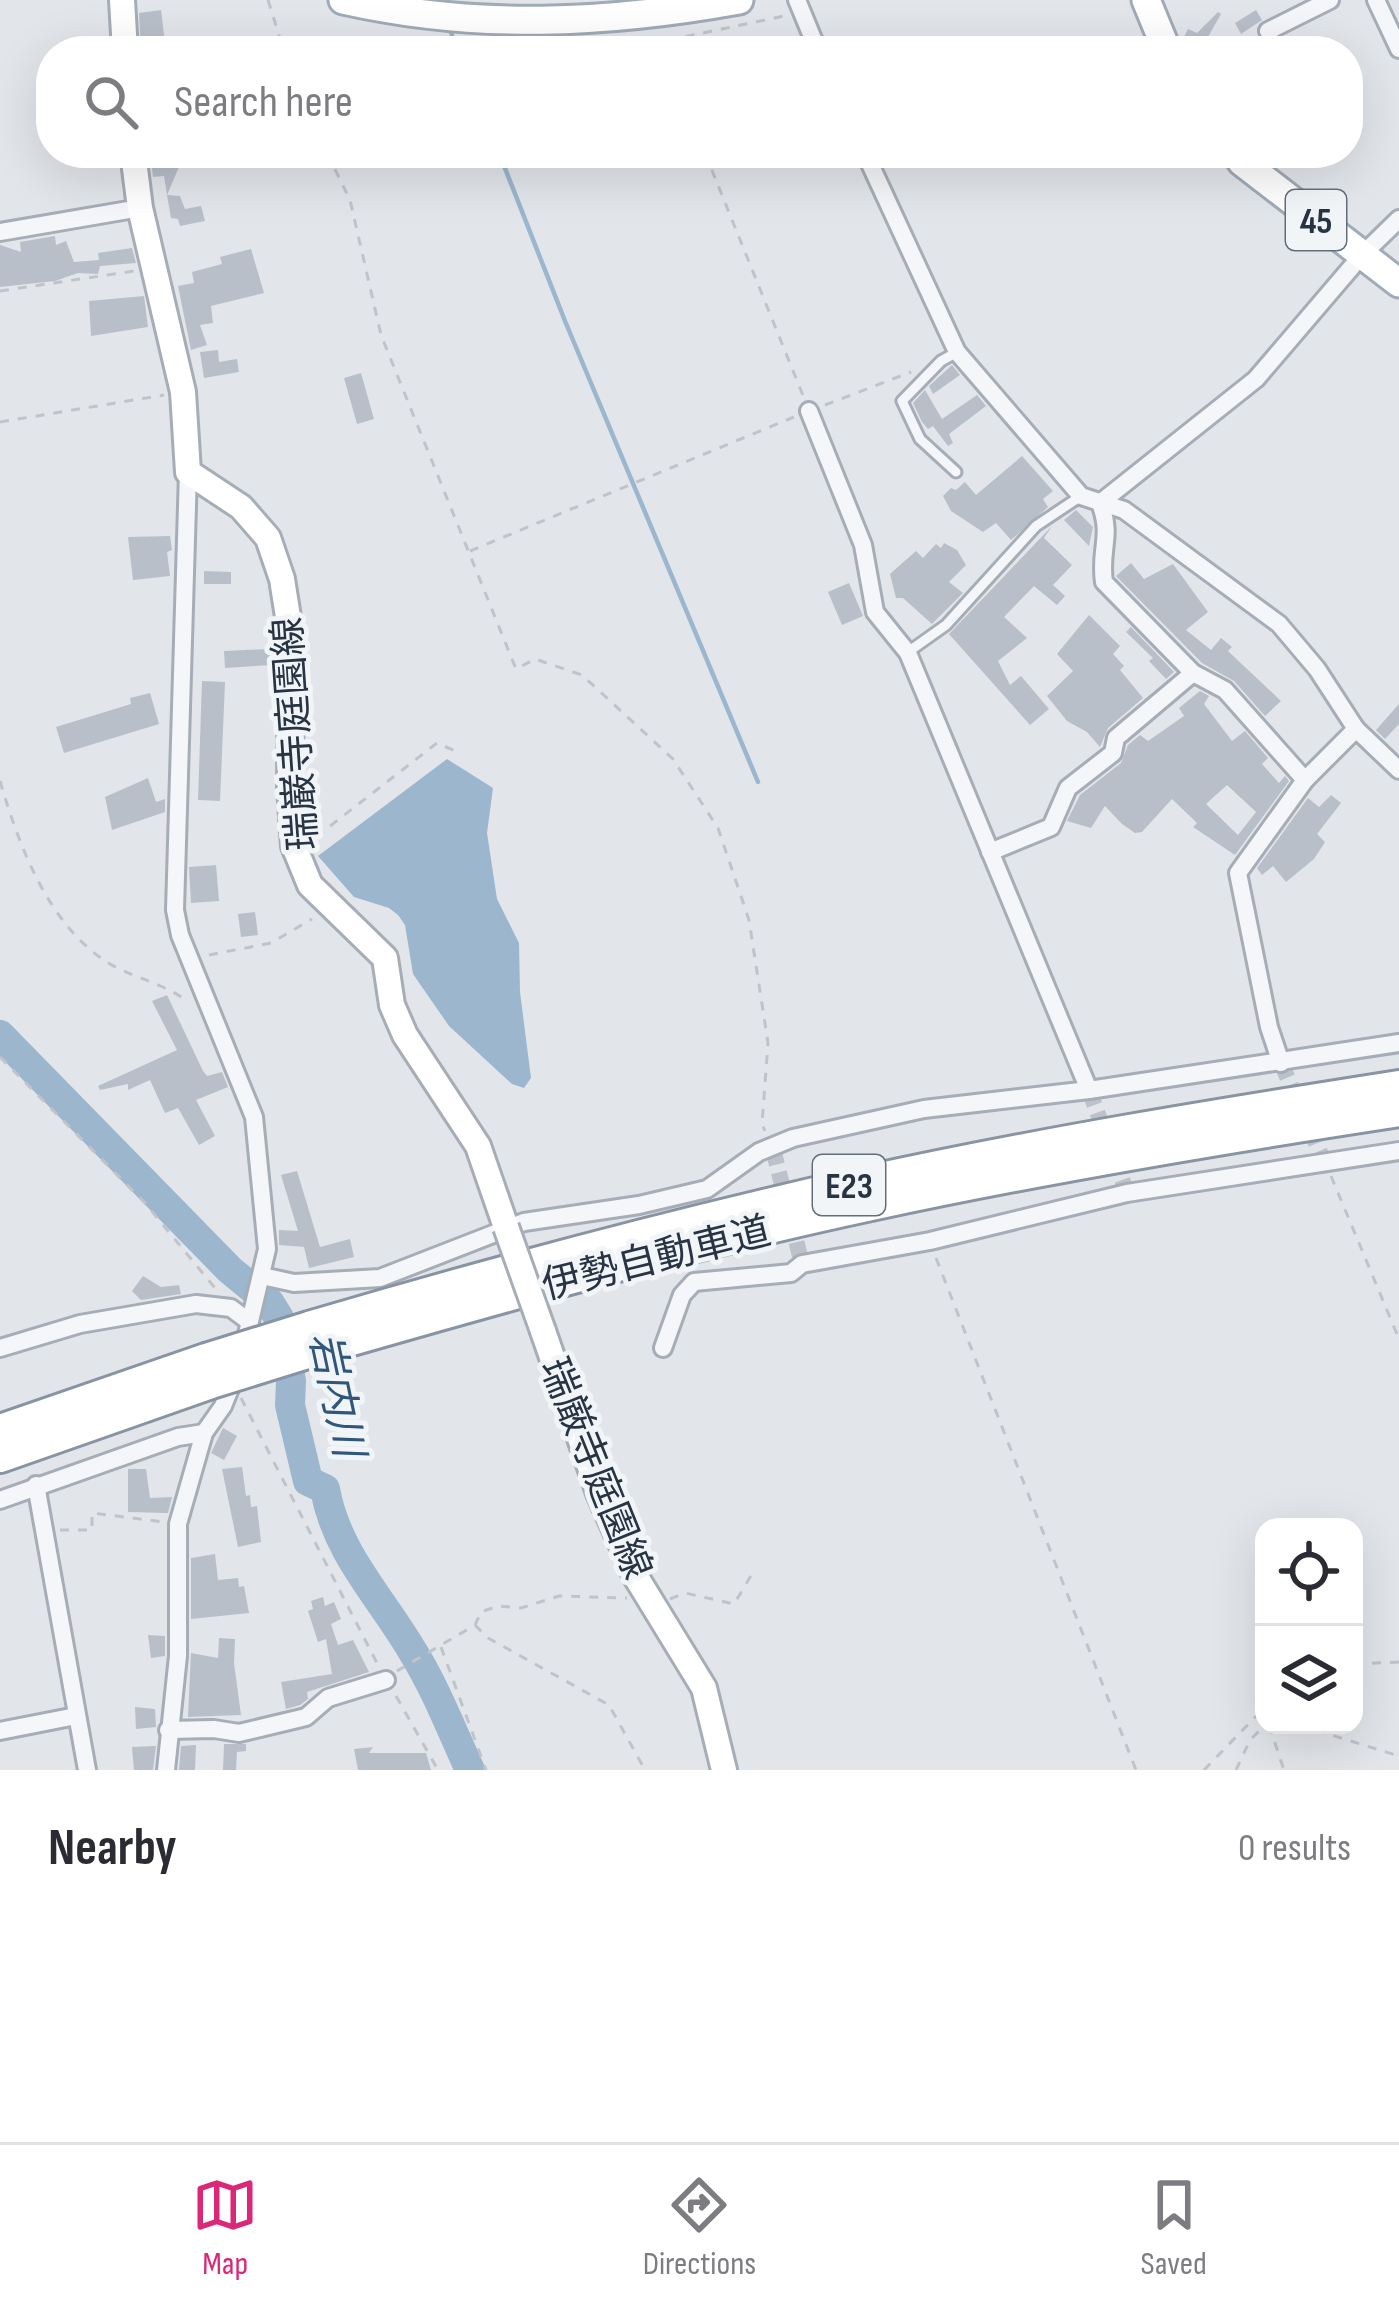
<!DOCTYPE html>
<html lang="en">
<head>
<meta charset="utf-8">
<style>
  body { margin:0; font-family:"Sofia Sans Condensed","Noto Sans JP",sans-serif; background:#f2f2f3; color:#2b2b33 }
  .controls { position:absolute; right:36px; bottom:36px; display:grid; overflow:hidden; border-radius:24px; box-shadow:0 12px 48px #0002 }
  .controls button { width:108px; height:108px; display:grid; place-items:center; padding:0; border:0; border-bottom:3px solid #e1e1e2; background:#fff; color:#2b2b33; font:60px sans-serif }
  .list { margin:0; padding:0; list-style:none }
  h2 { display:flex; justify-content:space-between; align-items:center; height:156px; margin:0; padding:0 48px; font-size:51px }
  h2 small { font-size:39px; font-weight:400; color:#7c7c81 }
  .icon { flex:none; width:66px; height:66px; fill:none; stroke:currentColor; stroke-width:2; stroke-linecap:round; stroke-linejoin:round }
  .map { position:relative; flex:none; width:1399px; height:1770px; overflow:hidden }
  .search { position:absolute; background:#fff; box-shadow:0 12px 48px #0002; left:36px; right:36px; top:36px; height:132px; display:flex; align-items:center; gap:30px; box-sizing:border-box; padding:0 42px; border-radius:48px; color:#7c7c81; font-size:45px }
  .sheet { height:372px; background:#fff }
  nav { display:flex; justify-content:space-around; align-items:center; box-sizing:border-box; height:168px; border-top:3px solid #e1e1e2; background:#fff; font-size:33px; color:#7c7c81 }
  nav a { display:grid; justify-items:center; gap:6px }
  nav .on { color:#db2777 }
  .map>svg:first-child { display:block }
  .water { fill:#9bb6cd }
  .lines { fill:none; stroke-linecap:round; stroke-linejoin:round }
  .stream { stroke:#9bb6cd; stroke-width:4.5 }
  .river { stroke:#9bb6cd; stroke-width:30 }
  .building { fill:#b8bfc9; fill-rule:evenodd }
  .street-tunnel { stroke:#bdc2ca; stroke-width:16; stroke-dasharray:16 8; stroke-linecap:butt }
  .lane-casing { stroke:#a6adb6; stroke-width:15 }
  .street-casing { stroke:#a6adb6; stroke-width:22 }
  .secondary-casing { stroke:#a6adb6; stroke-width:30 }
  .primary-casing { stroke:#a0abb7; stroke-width:33 }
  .highway-casing { stroke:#8894a3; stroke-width:36 }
  .path { stroke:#c0c4ca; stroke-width:3; stroke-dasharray:9 9; stroke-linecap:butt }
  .lane { stroke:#f5f6f9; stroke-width:9 }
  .street { stroke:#f5f6f9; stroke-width:16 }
  .secondary { stroke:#fff; stroke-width:24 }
  .primary { stroke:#fff; stroke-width:27 }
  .highway { stroke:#fff; stroke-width:30 }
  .secondary-bridge-casing { stroke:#a6adb6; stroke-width:30; stroke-linecap:butt }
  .highway-bridge-casing { stroke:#8894a3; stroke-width:36; stroke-linecap:butt }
  .secondary-bridge { stroke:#fff; stroke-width:24 }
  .highway-bridge { stroke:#fff; stroke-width:30 }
  .labels { text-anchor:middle; stroke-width:10; stroke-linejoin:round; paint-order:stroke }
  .shield { fill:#f1f5f8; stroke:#646e7a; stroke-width:3 }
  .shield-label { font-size:36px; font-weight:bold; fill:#283444 }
  .street-label { font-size:39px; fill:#283444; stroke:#f1f5f8 }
  .water-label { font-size:42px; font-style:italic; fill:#30567b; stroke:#f1f5f8 }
</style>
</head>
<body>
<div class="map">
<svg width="1399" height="1770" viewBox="0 0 1399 1770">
  <rect width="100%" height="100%" fill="#e2e6eb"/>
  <path class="water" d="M447 759 493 788 487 833 497 899 519 943 520 992 531 1078 524 1088 512 1084 449 1026 413 974 405 925 398 915 389 908 354 897 318 856Z"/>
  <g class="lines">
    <g class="stream">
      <path d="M450 28 456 51"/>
      <path d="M499 153 565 321 758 782"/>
    </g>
    <path class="river" d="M0 1035 230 1270 269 1302 279 1318 291 1381 290 1405 308 1481 325 1489C336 1553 381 1597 413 1652 436 1689 452 1731 470 1770"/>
  </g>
  <g class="building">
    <path d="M161 10 166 51H141L139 13Z"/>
    <path d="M1256 10 1262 20 1241 34 1235 23Z"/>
    <path d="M1218 12 1221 14 1200 51H1185L1182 41 1188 29 1197 33Z"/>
    <path d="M150 153H177L179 167 167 195 164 176 153 177Z"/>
    <path d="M167 195 180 196 185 209 201 206 205 221 180 226 178 219 171 218Z"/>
    <path d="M55 236 56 245 66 241 74 262 99 260 98 253 132 248 136 263 100 266 98 274 78 273 55 281 0 287V245L21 252 20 242Z"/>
    <path d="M251 249 264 293 211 306 213 323 200 325 207 345 191 350 178 286 194 283 192 272 222 264 220 257Z"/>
    <path d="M144 296 148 327 91 336 89 301Z"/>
    <path d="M218 350 219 362 237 359 239 372 204 378 200 352Z"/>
    <path d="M952 365 960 375 933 394 929 386Z"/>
    <path d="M361 373 374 419 357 424 344 378Z"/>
    <path d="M925 390 942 419 977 395 986 406 949 434 953 443 948 446 933 426 928 429 922 422 913 403Z"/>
    <path d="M1022 456 1053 491 1043 499 1048 507 1011 540 996 523 983 532 951 511 943 496 951 488 956 490 965 482 976 495Z"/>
    <path d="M1076 510 1093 527 1089 546 1064 520Z"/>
    <path d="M1052 526 1044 538 1072 565 1053 585 1065 596 1057 605 1034 586 1004 617 1027 638 998 661 1010 685 1021 676 1049 709 1030 725 949 634Z"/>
    <path d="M170 536 172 550 167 552 170 576 133 580 128 537Z"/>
    <path d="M944 543 957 550 966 565 949 582 963 593 932 624 903 598H896L890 574 916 551 923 558 936 544 941 548Z"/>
    <path d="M1131 563 1144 579 1173 564 1208 612 1186 630 1211 650 1221 638 1232 647 1228 651 1281 701 1265 716 1234 681 1202 663 1116 576Z"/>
    <path d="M204 571 231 572V584H204Z"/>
    <path d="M849 583 863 616 842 625 828 592Z"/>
    <path d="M1089 615 1120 646 1113 654 1124 666 1120 670 1143 698 1108 728 1100 747 1087 732 1067 721 1047 696 1073 671 1057 654Z"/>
    <path d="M1131 627 1174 672 1166 679 1149 661 1153 658 1126 632Z"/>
    <path d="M270 649 271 665 225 668 224 651Z"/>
    <path d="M202 681 225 682 220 801 198 800Z"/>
    <path d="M1200 691 1209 696 1204 704 1232 741 1245 731 1268 758 1262 764 1279 783 1285 776 1289 781 1235 855 1193 827 1197 823 1172 799 1142 832 1135 833 1122 824 1105 806 1091 828 1067 821 1080 795 1121 763 1128 745 1140 735 1148 741 1184 716 1179 708ZM1227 785 1256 812 1238 835 1206 804Z"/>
    <path d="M150 693 159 724 64 753 56 727 131 704 130 698Z"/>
    <path d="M1399 704V724L1385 739 1376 730Z"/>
    <path d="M148 778 156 802 165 799V812L112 830 105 797Z"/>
    <path d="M1331 795 1341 803 1317 834 1325 842 1314 859 1286 882 1273 866 1262 875 1257 868 1308 798 1319 807Z"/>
    <path d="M216 865 219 901 191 903 189 867Z"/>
    <path d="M255 912 258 935 241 937 238 914Z"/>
    <path d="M167 995 203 1071 207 1076 222 1072 228 1087 196 1100 215 1136 199 1145 178 1108 165 1113 150 1080 128 1090V1084L100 1090 98 1086 177 1050 152 1001Z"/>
    <path d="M297 1171 320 1247 350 1239 354 1257 309 1268 304 1247 279 1245V1230L298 1231 281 1175Z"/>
    <path d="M143 1276 161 1287 179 1285 181 1294 141 1300 132 1291Z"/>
    <path d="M223 1428 237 1436 224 1460 211 1453Z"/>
    <path d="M242 1467 246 1496 250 1495 251 1507 257 1506 261 1542 238 1547 222 1469Z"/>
    <path d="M128 1469H146L150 1498 172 1497 168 1513 128 1512Z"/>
    <path d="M215 1554 218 1580 238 1578 239 1587 244 1586 249 1613 191 1619V1558Z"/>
    <path d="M323 1597 325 1606 334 1602 341 1619 331 1624 338 1645 353 1640 369 1672 307 1692 308 1699 300 1705 286 1709 281 1682 332 1674 326 1639 318 1642 308 1611 313 1609 311 1601Z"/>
    <path d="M148 1635 165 1636V1656L151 1658Z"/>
    <path d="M219 1638 235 1639 234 1663 241 1715 188 1717 191 1653 218 1658Z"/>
    <path d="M135 1707 155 1709 156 1727 136 1729Z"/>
    <path d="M224 1744H246V1751L237 1752 236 1770H223Z"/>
    <path d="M196 1745 195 1770H179L181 1746Z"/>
    <path d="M156 1746 153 1770H134L132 1747Z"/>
    <path d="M373 1747 369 1753H426L431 1770H358L354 1749Z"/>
  </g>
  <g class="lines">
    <g class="street-tunnel">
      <path d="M1281 1063 1325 1164"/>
      <path d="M1089 1090 1127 1193"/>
      <path d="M773 1149 802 1264"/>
    </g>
    <g class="lane-casing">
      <g id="lane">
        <path d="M956 472 920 439 902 401 941 361 957 352"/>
        <path d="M908 652 946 625 1036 526 1081 496"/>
      </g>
    </g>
    <g class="street-casing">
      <g id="street">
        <path d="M797 0 818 51"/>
        <path d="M1376 0 1399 49"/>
        <path d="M1268 31 1330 0"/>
        <path d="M865 153 957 352 1081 496 1124 510 1279 624 1317 669 1356 729 1399 770"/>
        <path d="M0 232 140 208"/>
        <path d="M809 411 863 545 875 612 908 653 1089 1090"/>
        <path d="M188 472 175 910 180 935 254 1117 267 1249 243 1351"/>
        <path d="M1100 503 1256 379 1361 256 1399 219"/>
        <path d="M1100 503C1113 537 1099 549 1104 582L1193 673 1225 690 1305 780"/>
        <path d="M990 852 1051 827 1068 788 1113 753 1116 738 1193 673"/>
        <path d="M1281 1063 1269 1027 1238 873 1305 780 1356 729"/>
        <path d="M262 1276 294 1283 380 1278 524 1222 639 1205 707 1189 759 1152 793 1138 924 1109 1089 1090 1399 1043"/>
        <path d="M0 1348 80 1324 196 1304 231 1308 247 1320"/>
        <path d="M663 1348 682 1295 694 1282 791 1273 802 1264 930 1241 1127 1193 1399 1151"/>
        <path d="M36 1485 87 1770"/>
        <path d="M0 1500 178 1437 204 1433"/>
        <path d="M168 1730 214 1729 239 1733 306 1717 328 1698 386 1680"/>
        <path d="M0 1731 76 1716"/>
        <path d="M166 1770 178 1656V1524L204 1433 223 1406 235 1376"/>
      </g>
    </g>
    <g class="secondary-casing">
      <g id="secondary">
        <path d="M122 0 125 51"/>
        <path d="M133 153 140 208 183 392 188 472 241 507 268 538 282 579 291 636 290 787 294 846 310 885 385 958 392 1005 405 1035 478 1146 506 1227"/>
        <path d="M543 1331 599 1493 636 1577 704 1688 724 1770"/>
      </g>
    </g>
    <g class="primary-casing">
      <g id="primary">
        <path d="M343 0C477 30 606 24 739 0"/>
        <path d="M1146 0 1167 51"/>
        <path d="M1236 153 1242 162 1399 283"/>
      </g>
    </g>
    <g class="highway-casing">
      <g id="highway">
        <path d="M309 1327C492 1273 676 1224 863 1182 1040 1143 1220 1114 1399 1086"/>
        <path d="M317 1350C501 1297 684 1245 871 1205 1046 1167 1222 1138 1399 1111"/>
        <path d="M0 1430 206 1359"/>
        <path d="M0 1457 211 1383"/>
      </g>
    </g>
    <g class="path">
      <path d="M268 0 284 51"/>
      <path d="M664 51 660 42 784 16"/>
      <path d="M327 153 350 200 381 335 516 669 535 659 582 675 673 759 718 828 749 920 768 1043 762 1124 765 1131"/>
      <path d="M705 153 804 398"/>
      <path d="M0 291 134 271"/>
      <path d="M825 405 911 372"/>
      <path d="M0 422 164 395"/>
      <path d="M470 551 794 417"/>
      <path d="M0 781C19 846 49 927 110 964 136 979 161 982 187 1001"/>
      <path d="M316 837 437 743 460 753"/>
      <path d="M209 955 271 943 312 919"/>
      <path d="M0 1057 145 1203 215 1288"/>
      <path d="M1331 1176 1399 1339"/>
      <path d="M936 1258 1136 1770"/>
      <path d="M241 1398 379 1667"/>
      <path d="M60 1530H92V1513L164 1522"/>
      <path d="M670 1599 685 1593 734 1604 755 1569"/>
      <path d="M475 1625 488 1638 609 1705 645 1770"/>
      <path d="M441 1647 486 1770"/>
      <path d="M1354 1664 1399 1662"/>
      <path d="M397 1671 475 1625 481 1612 498 1606 521 1608 559 1596 627 1598"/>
      <path d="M396 1696 438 1770"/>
      <path d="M1269 1725 1284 1770"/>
      <path d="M1299 1725 1399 1756"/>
      <path d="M1204 1770 1264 1708"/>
      <path d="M1236 1770 1250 1740 1265 1725"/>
    </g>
    <use href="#lane" class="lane"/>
    <use href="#street" class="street"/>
    <use href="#secondary" class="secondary"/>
    <use href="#primary" class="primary"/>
    <use href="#highway" class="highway"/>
    <g class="secondary-bridge-casing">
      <path id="secondary-bridge" d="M506 1227 543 1331"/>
    </g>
    <g class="highway-bridge-casing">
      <g id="highway-bridge">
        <path d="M206 1359 309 1327"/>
        <path d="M211 1383 317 1350"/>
      </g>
    </g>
    <use href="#secondary-bridge" class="secondary-bridge"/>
    <use href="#highway-bridge" class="highway-bridge"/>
  </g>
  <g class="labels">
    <g class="shield">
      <rect x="1286" y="190" width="60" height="60" rx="9"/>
      <rect x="813" y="1155" width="72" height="60" rx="9"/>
    </g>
    <g class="shield-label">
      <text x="1316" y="233">45</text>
      <text x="849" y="1198">E23</text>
    </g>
    <g class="street-label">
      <text transform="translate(294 734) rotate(-94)" y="14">瑞巌寺庭園線</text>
      <text transform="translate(656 1257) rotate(-14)" y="14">伊勢自動車道</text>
      <text transform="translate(597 1468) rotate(68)" y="14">瑞厳寺庭園線</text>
    </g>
    <g class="water-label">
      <text transform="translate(338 1394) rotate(78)" y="15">岩内川</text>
    </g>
  </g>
</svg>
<div class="controls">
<button><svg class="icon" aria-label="locate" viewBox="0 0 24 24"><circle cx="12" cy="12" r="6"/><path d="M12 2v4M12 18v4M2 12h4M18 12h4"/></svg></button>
<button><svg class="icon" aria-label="layers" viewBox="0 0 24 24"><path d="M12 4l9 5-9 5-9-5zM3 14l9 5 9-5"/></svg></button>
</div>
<div class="search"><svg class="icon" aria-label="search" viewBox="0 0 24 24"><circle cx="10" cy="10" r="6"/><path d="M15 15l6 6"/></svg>Search here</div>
</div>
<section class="sheet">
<h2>Nearby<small>0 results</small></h2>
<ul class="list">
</ul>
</section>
<nav>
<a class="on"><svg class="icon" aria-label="map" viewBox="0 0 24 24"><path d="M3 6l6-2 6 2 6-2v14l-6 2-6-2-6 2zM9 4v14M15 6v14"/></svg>Map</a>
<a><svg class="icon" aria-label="directions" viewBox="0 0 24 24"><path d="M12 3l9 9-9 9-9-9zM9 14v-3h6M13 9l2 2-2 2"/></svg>Directions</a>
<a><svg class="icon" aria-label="saved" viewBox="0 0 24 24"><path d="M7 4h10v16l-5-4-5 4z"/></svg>Saved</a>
</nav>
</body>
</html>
